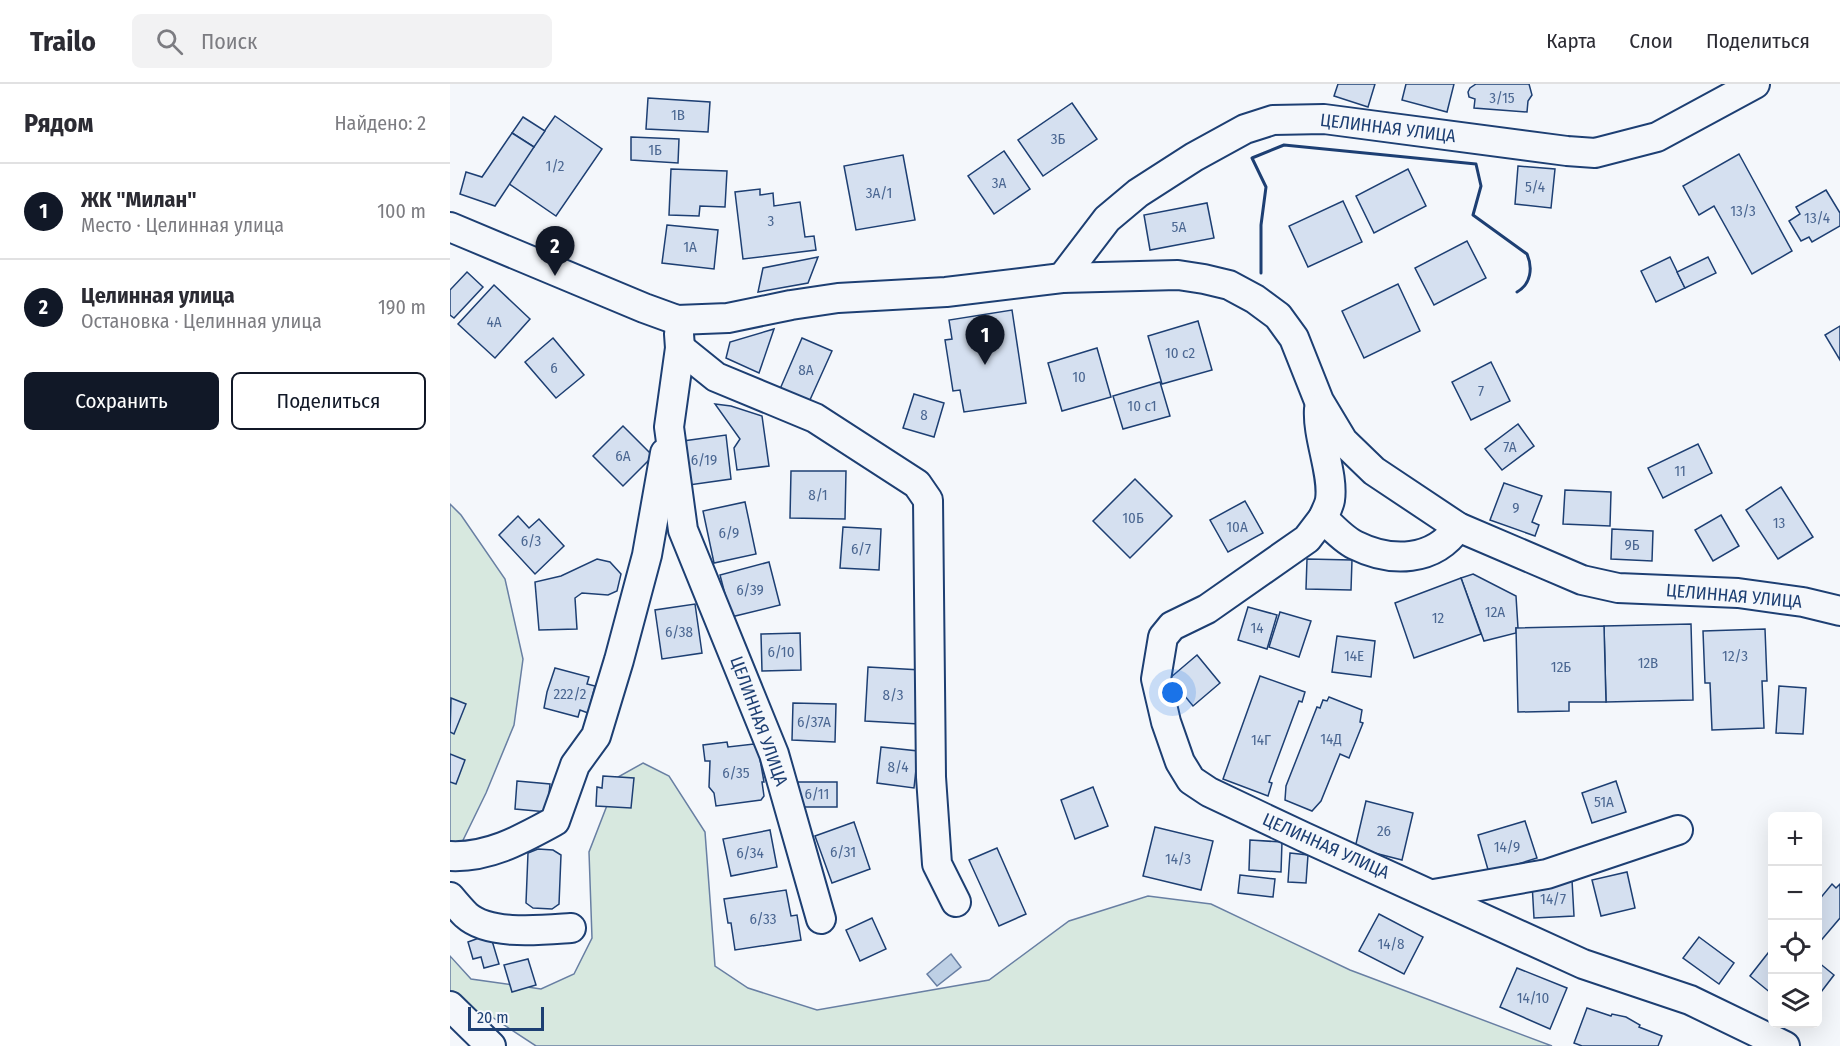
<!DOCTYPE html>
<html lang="ru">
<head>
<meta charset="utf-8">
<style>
  body { margin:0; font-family:"Fira Sans Condensed",sans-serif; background:#f2f2f3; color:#2b2b33 }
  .controls { position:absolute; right:18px; bottom:18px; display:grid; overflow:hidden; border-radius:9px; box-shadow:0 6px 24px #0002 }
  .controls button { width:54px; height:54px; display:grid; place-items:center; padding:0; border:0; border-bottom:2px solid #e1e1e2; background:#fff; color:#2b2b33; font:30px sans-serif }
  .scale { position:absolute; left:18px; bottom:15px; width:76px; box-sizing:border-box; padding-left:6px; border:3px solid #1d3f73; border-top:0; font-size:16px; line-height:21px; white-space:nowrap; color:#1d3f73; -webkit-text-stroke:4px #f4f7fb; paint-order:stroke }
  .you { position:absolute; left:723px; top:609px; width:21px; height:21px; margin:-15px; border:4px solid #fff; border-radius:50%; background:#1a73e8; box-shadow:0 0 0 9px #1a73e833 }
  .badge { display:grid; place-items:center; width:39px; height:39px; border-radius:50%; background:#111827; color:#fff; font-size:20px; font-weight:700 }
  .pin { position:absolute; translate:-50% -50px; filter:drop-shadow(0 2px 3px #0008) }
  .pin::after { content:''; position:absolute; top:32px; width:21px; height:18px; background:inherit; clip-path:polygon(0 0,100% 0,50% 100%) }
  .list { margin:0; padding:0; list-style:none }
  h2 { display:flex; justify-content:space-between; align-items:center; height:78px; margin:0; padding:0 24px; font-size:26px }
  h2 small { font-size:20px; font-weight:400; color:#7c7c81 }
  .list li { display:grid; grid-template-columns:39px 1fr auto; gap:18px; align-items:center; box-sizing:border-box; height:96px; padding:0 24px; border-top:2px solid #e1e1e2 }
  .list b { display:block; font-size:22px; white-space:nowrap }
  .list p { margin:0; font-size:20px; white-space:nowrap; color:#7c7c81 }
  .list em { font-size:20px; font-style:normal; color:#7c7c81 }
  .actions { display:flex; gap:12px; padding:18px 24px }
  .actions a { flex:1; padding:14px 0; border:2px solid #111827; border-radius:9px; text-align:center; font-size:21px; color:#111827 }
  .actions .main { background:#111827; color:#fff }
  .icon { flex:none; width:33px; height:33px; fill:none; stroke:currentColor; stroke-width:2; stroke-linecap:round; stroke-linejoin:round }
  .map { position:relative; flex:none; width:1390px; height:962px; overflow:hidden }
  header { display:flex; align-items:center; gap:36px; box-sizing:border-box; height:84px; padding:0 30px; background:#fff; border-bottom:2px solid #e1e1e2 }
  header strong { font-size:28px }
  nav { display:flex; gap:33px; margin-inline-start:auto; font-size:21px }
  .search { width:420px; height:54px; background:#f2f2f3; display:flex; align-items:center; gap:15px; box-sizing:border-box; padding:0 21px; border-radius:9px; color:#7c7c81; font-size:22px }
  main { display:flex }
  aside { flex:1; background:#fff }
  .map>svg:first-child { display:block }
  .green { fill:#d7e8df; stroke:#687fa3; stroke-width:1.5 }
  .water { fill:#bed0e5; stroke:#687fa3; stroke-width:1.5 }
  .building { fill:#d5e0f0; stroke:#1d3f73; stroke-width:1.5 }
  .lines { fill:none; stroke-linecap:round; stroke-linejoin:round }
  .minor-casing { stroke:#1d3f73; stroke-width:32 }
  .minor { stroke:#f4f7fb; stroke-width:28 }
  .wall { stroke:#1d3f73; stroke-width:3 }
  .labels { text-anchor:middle; stroke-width:4.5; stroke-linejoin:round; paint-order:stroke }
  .number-label { font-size:15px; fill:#4b6792 }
  .street-label { font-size:18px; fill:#1d3f73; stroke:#f4f7fb }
</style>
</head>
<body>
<header>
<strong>Trailo</strong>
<div class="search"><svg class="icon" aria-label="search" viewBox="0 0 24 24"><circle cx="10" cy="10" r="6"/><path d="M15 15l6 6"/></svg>Поиск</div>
<nav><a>Карта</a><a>Слои</a><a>Поделиться</a></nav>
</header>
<main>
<aside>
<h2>Рядом<small>Найдено: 2</small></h2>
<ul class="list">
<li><span class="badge">1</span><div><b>ЖК &quot;Милан&quot;</b><p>Место · Целинная улица</p></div><em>100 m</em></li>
<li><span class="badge">2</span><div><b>Целинная улица</b><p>Остановка · Целинная улица</p></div><em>190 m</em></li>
</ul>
<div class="actions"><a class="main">Сохранить</a><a>Поделиться</a></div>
</aside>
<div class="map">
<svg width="1390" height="962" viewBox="0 0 1390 962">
  <rect width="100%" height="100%" fill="#f4f7fb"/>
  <g class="green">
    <path d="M0 420 11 431 55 495 73 575 64 641 36 709 0 783Z"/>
    <path d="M193 679 219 692 255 748 265 882 298 904 367 926 539 896 619 837 698 812 761 820 900 886 1102 962H86L39 931H0V872L21 895 91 905 124 890 142 854 139 768 168 693Z"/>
  </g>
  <path class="water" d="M501 870 511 883 487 902 477 890Z"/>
  <g class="building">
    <path d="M888 0H925L918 23 884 12Z"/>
    <path d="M956 0H1004L997 28 952 16Z"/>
    <path d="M1026 0H1079L1082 11 1078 17 1077 28 1024 24 1025 15 1019 13 1018 8 1020 4Z"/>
    <path d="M198 14 260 18 258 48 196 45Z"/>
    <path d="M622 19 647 55 593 92 568 56Z"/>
    <path d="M105 32 152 65 106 132 58 99Z"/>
    <path d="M73 33 95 47 84 63 62 49Z"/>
    <path d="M62 49 84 63 45 122 10 110 16 88 32 93Z"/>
    <path d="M181 53 229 55 228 79 181 76Z"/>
    <path d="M554 67 580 105 544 130 518 92Z"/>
    <path d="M1289 70 1342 167 1302 190 1264 122 1249 131 1233 102Z"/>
    <path d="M453 71 465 136 406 146 394 82Z"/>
    <path d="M1068 82 1105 85 1101 124 1065 120Z"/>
    <path d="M221 85 277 87 275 123 250 122 249 132 219 131Z"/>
    <path d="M958 85 976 122 924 149 906 112Z"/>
    <path d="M310 105V111L323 109 324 122 350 118 355 153 364 152 366 166 293 175 285 108Z"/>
    <path d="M1376 106 1390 129V142L1362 158 1359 153 1351 157 1339 137 1350 130 1346 123Z"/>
    <path d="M893 117 912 158 858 183 839 142Z"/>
    <path d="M757 119 764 154 700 166 694 131Z"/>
    <path d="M217 141 268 146 264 185 212 179Z"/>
    <path d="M1017 157 1036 194 984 221 965 184Z"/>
    <path d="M368 173 358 199 308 208 313 184Z"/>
    <path d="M1220 173 1235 204 1206 218 1191 187Z"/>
    <path d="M1258 173 1266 189 1235 204 1227 188Z"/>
    <path d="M17 188 33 203 4 234 0 231V206Z"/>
    <path d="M948 200 970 247 914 274 892 227Z"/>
    <path d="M44 201 80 235 45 274 8 240Z"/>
    <path d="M562 226 576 319 514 328 510 306 503 307 495 256 502 255 499 236Z"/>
    <path d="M748 237 762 286 712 300 698 252Z"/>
    <path d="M1390 242V276L1375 251Z"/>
    <path d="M324 245 309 289 276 274 280 258Z"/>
    <path d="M103 254 134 291 106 314 75 278Z"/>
    <path d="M352 254 382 267 359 318 330 305Z"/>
    <path d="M647 264 661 313 612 327 598 279Z"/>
    <path d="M1041 278 1060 317 1021 336 1002 298Z"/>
    <path d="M710 298 720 332 673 345 663 312Z"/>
    <path d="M464 310 494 319 484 353 453 344Z"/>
    <path d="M265 320 281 322 312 332 319 382 287 386 284 364 290 355Z"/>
    <path d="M1068 340 1084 362 1052 386 1035 365Z"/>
    <path d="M173 342 203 372 173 402 143 372Z"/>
    <path d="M276 351 281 395 232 402 226 358Z"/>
    <path d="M1248 360 1262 389 1213 414 1198 384Z"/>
    <path d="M341 387H396L395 435 340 434Z"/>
    <path d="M685 395 722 432 680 474 643 437Z"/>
    <path d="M1054 399 1092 412 1082 438 1089 441 1085 452 1040 436Z"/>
    <path d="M1331 403 1363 453 1328 475 1296 426Z"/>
    <path d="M1115 406 1161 408 1160 442 1113 440Z"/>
    <path d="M795 417 813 449 778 468 760 436Z"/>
    <path d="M295 418 306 470 264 479 253 427Z"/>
    <path d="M1271 431 1289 462 1263 477 1245 446Z"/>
    <path d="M68 432 79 444 89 435 114 462 85 490 49 451Z"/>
    <path d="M393 443 431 445 429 486 390 484Z"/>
    <path d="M1162 445 1203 447 1202 477 1161 475Z"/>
    <path d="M147 475 160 478 171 490 167 507 158 511 132 509 125 514 127 545 89 546 85 498 111 492Z"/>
    <path d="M857 475 902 476 901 506 856 505Z"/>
    <path d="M319 478 330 521 281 533 270 491Z"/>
    <path d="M1023 490 1066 512 1068 544H1066V549L1034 557 1011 494Z"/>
    <path d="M1011 494 1031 550 964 574 945 519Z"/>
    <path d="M245 520 252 569 212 575 205 526Z"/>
    <path d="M798 523 827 531 817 565 788 556Z"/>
    <path d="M830 528 861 537 849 573 819 563Z"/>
    <path d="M1241 540 1243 616 1156 618 1154 542Z"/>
    <path d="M1154 542 1156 618H1119V627L1068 628 1066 544Z"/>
    <path d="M1315 545 1317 597H1312L1314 644 1262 646 1260 599H1255L1253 547Z"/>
    <path d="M350 549 351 586 312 587 311 550Z"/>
    <path d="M887 552 925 557 921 593 882 588Z"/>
    <path d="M747 571 770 599 743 622 720 594Z"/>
    <path d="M418 583 471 586 469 640 415 637Z"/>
    <path d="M105 584 139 593 137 600 145 602 138 629 130 626 128 633 94 624 97 608Z"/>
    <path d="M810 592 855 608 852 618 849 617 819 698 822 699 818 712 773 695Z"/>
    <path d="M1329 602 1356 604 1353 650 1326 649Z"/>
    <path d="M879 613 912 626 910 638 913 639 899 674 890 670 871 717 862 727 835 716 836 702 867 623 870 624 873 616 877 617Z"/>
    <path d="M1 614 16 620 4 650 0 648Z"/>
    <path d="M343 619 386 620 385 658 342 656Z"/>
    <path d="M277 658 278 663 304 660 308 664 314 698H312L314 712 311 716 266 722 264 709 259 703 260 677H255L253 661Z"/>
    <path d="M431 663 468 667 464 704 427 699Z"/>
    <path d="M0 670 15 676 6 700 0 698Z"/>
    <path d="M153 692 184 694 181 724 146 722 147 703 152 704Z"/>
    <path d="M67 697 100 700 97 728 65 725Z"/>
    <path d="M1166 697 1176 728 1142 739 1132 709Z"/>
    <rect x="348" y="698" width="39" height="25"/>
    <path d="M643 703 658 742 625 755 611 716Z"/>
    <path d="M916 717 963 729 952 776 905 764Z"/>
    <path d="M1075 737 1087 774 1039 789 1028 751Z"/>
    <path d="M404 738 420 785 382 799 365 752Z"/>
    <path d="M705 743 763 757 751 806 693 792Z"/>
    <path d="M320 746 327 783 281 792 273 755Z"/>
    <path d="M800 756 832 758 831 788 799 786Z"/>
    <path d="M547 764 576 830 549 842 519 776Z"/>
    <path d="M88 765 103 766 111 771 109 820 102 825 83 824 76 819 78 769Z"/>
    <path d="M840 769 858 771 856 799 838 798Z"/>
    <path d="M1177 788 1185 824 1151 832 1142 796Z"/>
    <path d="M790 791 825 795 823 813 788 809Z"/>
    <path d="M1122 796 1124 832 1084 834 1082 799Z"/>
    <path d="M1382 800 1386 804 1390 800V834L1368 860V817Z"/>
    <path d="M336 806 341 832 347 831 351 856 285 866 281 839H278L274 815Z"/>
    <path d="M929 830 973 853 954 890 909 867Z"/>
    <path d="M422 834 436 865 410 877 396 846Z"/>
    <path d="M40 850 49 880 34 884 31 873 23 875 18 858Z"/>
    <path d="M1249 853 1284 879 1269 900 1233 874Z"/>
    <path d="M1322 864V910L1300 892Z"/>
    <path d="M78 875 86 901 62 908 54 881Z"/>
    <path d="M1368 878 1384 891 1368 912Z"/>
    <path d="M1067 884 1117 904 1100 945 1050 923Z"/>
    <path d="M1137 924 1161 932 1162 930 1176 933 1190 941 1189 943 1212 952 1208 962H1132L1124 959Z"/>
  </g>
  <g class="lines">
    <g class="minor-casing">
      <g id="minor">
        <path d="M0 143 194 224 227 236 278 234 341 221 388 214 496 208 612 194 728 191 754 195 779 201 805 215 828 232 844 254 869 317 893 357 924 387 1008 443 1132 496 1168 504 1288 509 1353 518 1390 527"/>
        <path d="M612 194 657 135 688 109 744 73 795 45 823 36 874 35 1117 67 1145 69 1207 53 1305 0"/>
        <path d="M229 250 230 264 219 343 233 446 324 670 371 835"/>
        <path d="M230 264 266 293 365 334 467 400 478 416 481 693 487 780 506 818"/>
        <path d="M869 325C867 353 884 390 880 416 879 422 875 429 873 434"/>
        <path d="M1008 443C984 478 941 479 905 461 893 455 882 443 873 434L857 455 757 525 722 542 713 553 706 595 716 638 730 678 741 696 759 708 854 753 1133 880 1240 916 1335 962"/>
        <path d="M0 772C39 774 72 755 105 737L125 681 146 652 169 576 197 471 215 369"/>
        <path d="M984 810 1097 790 1228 746"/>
        <path d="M0 813C5 819 10 825 16 831 39 852 92 846 121 844"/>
        <path d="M0 922 41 962"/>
      </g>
    </g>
    <use href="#minor" class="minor"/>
    <path class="wall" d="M811 189V141L816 103 802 74 834 61 1026 80 1031 102 1023 131 1077 170C1083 184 1081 200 1067 208"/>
  </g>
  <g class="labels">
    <g class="number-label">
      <text x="1052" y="19">3/15</text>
      <text x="228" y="36">1В</text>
      <text x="608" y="60">3Б</text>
      <text x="205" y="71">1Б</text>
      <text x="105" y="87">1/2</text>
      <text x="549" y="104">3А</text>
      <text x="1085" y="108">5/4</text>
      <text x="429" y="114">3А/1</text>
      <text x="1293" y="132">13/3</text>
      <text x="1367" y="139">13/4</text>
      <text x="321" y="142">3</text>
      <text x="729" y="148">5А</text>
      <text x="240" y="168">1А</text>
      <text x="44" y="243">4А</text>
      <text x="730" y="274">10 с2</text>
      <text x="104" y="289">6</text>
      <text x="356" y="291">8А</text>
      <text x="629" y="298">10</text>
      <text x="1031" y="312">7</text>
      <text x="692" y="327">10 с1</text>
      <text x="474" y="336">8</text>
      <text x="1060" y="368">7А</text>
      <text x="173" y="377">6А</text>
      <text x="254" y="381">6/19</text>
      <text x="1230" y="392">11</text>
      <text x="368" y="416">8/1</text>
      <text x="1066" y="429">9</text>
      <text x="683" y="439">10Б</text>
      <text x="1329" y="444">13</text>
      <text x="787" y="448">10А</text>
      <text x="279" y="454">6/9</text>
      <text x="81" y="462">6/3</text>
      <text x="1182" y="466">9Б</text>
      <text x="411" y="470">6/7</text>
      <text x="300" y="511">6/39</text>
      <text x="1045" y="533">12А</text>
      <text x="988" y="539">12</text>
      <text x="807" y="549">14</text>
      <text x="229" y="553">6/38</text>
      <text x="331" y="573">6/10</text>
      <text x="904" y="577">14Е</text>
      <text x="1285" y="577">12/3</text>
      <text x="1198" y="584">12В</text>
      <text x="1111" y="588">12Б</text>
      <text x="120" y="615">222/2</text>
      <text x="443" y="616">8/3</text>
      <text x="364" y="643">6/37А</text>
      <text x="881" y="660">14Д</text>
      <text x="811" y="661">14Г</text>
      <text x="448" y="688">8/4</text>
      <text x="286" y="694">6/35</text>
      <text x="367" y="715">6/11</text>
      <text x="1154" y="723">51А</text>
      <text x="934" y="752">26</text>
      <text x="1057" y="768">14/9</text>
      <text x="393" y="773">6/31</text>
      <text x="300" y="774">6/34</text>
      <text x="728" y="780">14/3</text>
      <text x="1103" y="820">14/7</text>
      <text x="313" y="840">6/33</text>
      <text x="941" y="865">14/8</text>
      <text x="1083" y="919">14/10</text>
    </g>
    <g class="street-label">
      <text transform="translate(938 44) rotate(7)" y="6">ЦЕЛИННАЯ УЛИЦА</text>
      <text transform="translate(1284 512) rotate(5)" y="6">ЦЕЛИННАЯ УЛИЦА</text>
      <text transform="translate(309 637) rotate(70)" y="6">ЦЕЛИННАЯ УЛИЦА</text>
      <text transform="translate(876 762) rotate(24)" y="6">ЦЕЛИННАЯ УЛИЦА</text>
    </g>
  </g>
</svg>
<div class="controls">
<button>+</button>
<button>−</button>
<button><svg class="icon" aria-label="locate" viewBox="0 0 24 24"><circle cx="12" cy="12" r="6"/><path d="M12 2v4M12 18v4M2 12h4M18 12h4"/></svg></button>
<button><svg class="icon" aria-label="layers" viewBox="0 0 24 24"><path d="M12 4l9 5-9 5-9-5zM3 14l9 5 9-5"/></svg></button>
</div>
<div class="scale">20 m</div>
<div class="you"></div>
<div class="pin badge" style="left:535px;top:281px">1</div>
<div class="pin badge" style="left:105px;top:192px">2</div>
</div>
</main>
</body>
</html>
